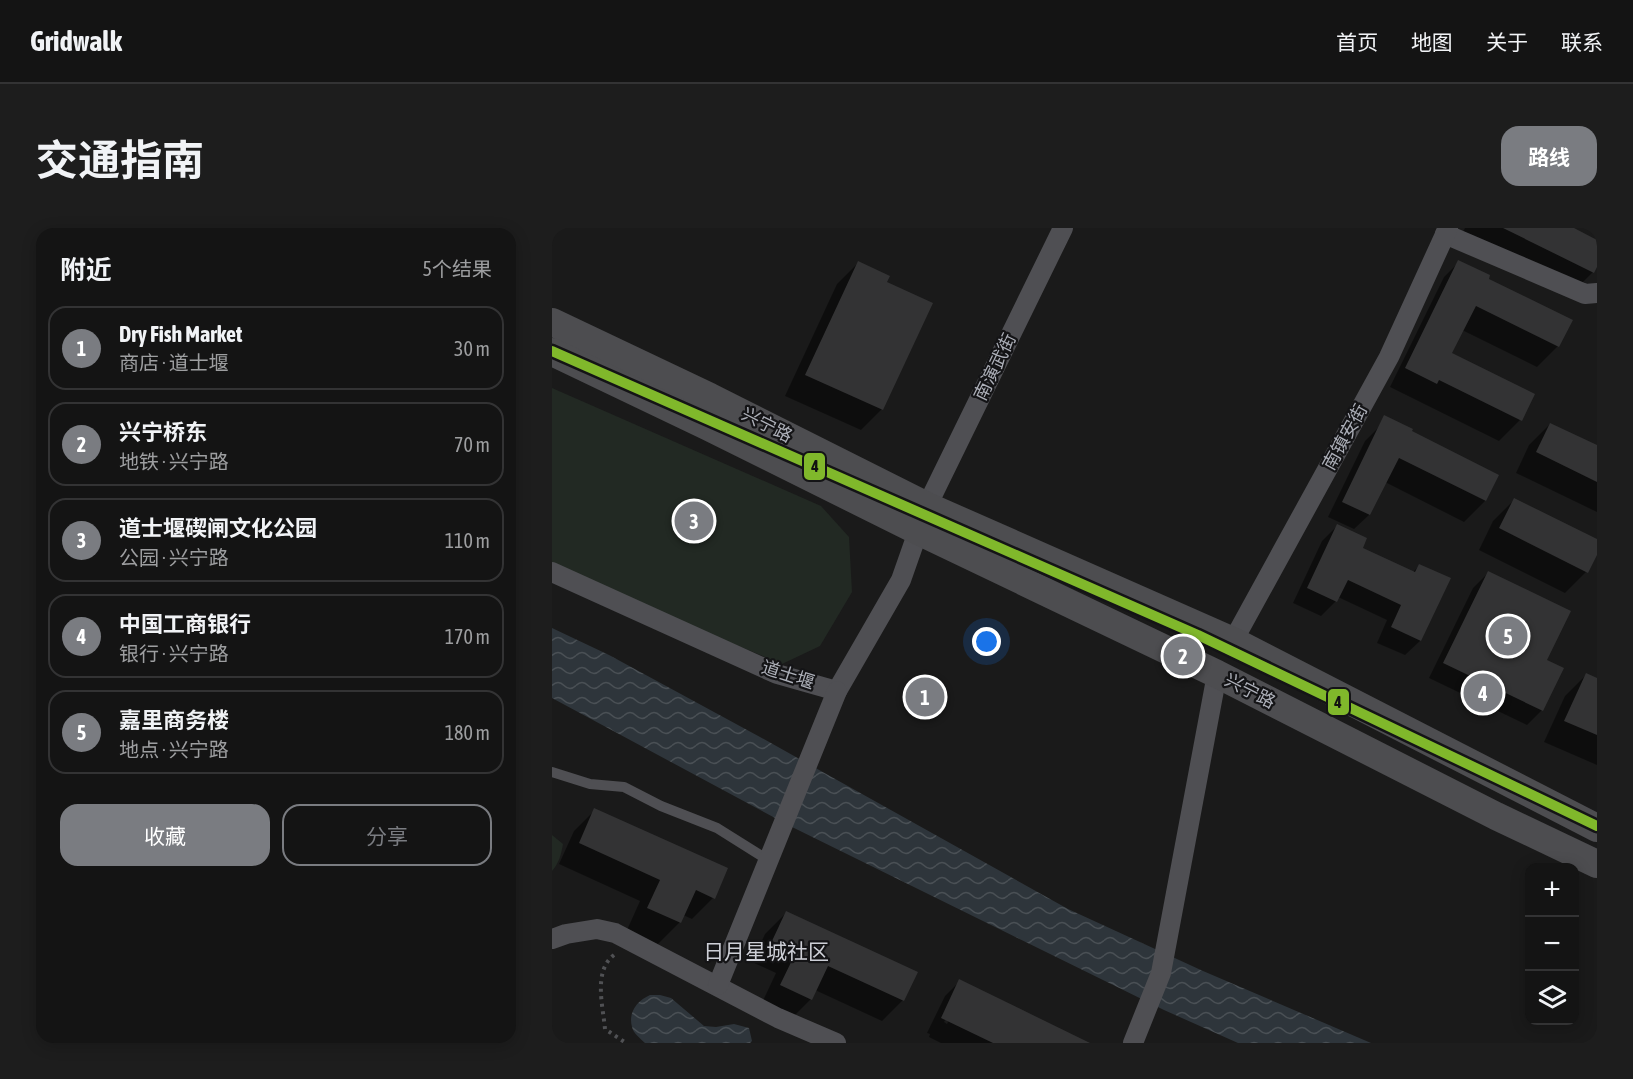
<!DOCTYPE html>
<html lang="zh">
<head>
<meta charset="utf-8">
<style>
  body { margin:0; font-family:"Asap Condensed","Noto Sans SC",sans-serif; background:#1d1d1d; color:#f1f3f6 }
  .controls { position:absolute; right:18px; bottom:18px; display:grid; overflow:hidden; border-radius:12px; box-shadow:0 3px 15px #0003 }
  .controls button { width:54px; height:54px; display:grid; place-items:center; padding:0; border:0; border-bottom:2px solid #333334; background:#141414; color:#f1f3f6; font:30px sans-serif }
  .you { position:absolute; left:435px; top:414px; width:21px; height:21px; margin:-15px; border:4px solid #fff; border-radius:50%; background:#1a73e8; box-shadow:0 0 0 9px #1a73e833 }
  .badge { display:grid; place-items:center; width:39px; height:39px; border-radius:50%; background:#7a7c81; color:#fff; font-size:20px; font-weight:700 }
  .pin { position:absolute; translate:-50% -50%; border:3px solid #fff; box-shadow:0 2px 6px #0006 }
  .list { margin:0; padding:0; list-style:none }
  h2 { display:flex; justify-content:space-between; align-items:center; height:78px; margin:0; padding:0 24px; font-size:26px }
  h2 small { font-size:20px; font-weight:400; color:#9d9ea0 }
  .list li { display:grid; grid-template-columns:39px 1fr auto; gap:18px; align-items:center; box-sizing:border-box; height:84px; margin:0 12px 12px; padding:0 12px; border:2px solid #333334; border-radius:18px }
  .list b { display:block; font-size:22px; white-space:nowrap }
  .list p { margin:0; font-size:20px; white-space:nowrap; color:#9d9ea0 }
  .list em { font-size:20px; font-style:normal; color:#9d9ea0 }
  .actions { display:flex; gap:12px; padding:18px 24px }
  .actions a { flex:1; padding:14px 0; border:2px solid #7a7c81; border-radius:18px; text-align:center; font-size:21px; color:#7a7c81 }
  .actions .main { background:#7a7c81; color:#fff }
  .icon { flex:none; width:33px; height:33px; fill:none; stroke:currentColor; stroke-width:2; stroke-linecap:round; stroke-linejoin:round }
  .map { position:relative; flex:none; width:1045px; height:815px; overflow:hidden; border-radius:18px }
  header { display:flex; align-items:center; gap:36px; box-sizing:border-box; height:84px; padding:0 30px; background:#141414; border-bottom:2px solid #333334 }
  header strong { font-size:28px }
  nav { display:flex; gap:33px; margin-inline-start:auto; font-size:21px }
  .intro { display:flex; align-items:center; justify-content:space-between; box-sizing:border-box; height:144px; padding:0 36px }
  h1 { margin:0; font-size:42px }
  .button { padding:15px 27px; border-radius:18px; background:#7a7c81; color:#fff; font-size:21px; font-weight:700 }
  main { display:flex; gap:36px; padding:0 36px }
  aside { flex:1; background:#141414; border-radius:18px; box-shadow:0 3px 15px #0003 }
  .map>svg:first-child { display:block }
  .park { fill:#222923 }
  .water { fill:url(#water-waves) }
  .shadow { fill:#0007; fill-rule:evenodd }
  .building { fill:#333334 }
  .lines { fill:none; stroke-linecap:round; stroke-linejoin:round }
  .path { stroke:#505154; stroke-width:4; stroke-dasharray:3 4.5; stroke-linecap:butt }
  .service { stroke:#4f4f53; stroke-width:10 }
  .minor { stroke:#4f4f53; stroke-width:20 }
  .secondary { stroke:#4d4d50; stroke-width:28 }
  .metro-1-casing { stroke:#141416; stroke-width:15 }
  .metro-1 { stroke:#80b82b; stroke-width:10 }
  .labels { text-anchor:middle; stroke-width:4.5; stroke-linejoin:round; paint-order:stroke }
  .street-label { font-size:18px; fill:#adb0b9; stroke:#141416 }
  .quarter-label { font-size:21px; fill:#cdcfd6; stroke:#141416 }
  .line-badge { stroke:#141416; stroke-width:2 }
  .pale-badge-label { font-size:16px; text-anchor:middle; font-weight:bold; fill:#111 }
</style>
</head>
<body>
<header>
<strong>Gridwalk</strong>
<nav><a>首页</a><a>地图</a><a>关于</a><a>联系</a></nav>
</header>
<div class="intro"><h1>交通指南</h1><a class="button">路线</a></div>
<main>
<aside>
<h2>附近<small>5个结果</small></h2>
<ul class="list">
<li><span class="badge">1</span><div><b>Dry Fish Market</b><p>商店 · 道士堰</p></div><em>30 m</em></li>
<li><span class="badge">2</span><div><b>兴宁桥东</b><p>地铁 · 兴宁路</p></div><em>70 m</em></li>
<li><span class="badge">3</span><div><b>道士堰碶闸文化公园</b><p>公园 · 兴宁路</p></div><em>110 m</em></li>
<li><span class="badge">4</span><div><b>中国工商银行</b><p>银行 · 兴宁路</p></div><em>170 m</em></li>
<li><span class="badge">5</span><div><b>嘉里商务楼</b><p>地点 · 兴宁路</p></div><em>180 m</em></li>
</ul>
<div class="actions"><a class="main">收藏</a><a>分享</a></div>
</aside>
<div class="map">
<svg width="1045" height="815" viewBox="0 0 1045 815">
  <defs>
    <pattern id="water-waves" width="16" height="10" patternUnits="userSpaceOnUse" patternTransform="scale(1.5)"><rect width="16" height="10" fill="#2e353b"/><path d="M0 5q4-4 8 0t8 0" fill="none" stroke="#4a5055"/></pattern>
  </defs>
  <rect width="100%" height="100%" fill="#1a1a1a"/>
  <g class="park">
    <path d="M0 160 269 278 297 309 300 364 268 418 230 436 0 341Z"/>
    <path d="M0 607 11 616C9 627 7 635 0 643Z"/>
  </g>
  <g class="water">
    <path d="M0 400 57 427 208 509 516 681 651 743 819 815H686L612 782 238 598 0 470Z"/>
    <path d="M98 767H108L119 770 152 798 164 799 182 796 197 800 200 813 198 815H93C89 811 81 805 80 799 76 784 85 773 98 767Z"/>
  </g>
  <g class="shadow">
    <path d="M913 0H1018L1045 13V36L1041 44 1020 65 908 10Z"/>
    <path d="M907 34 935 51 1006 118 985 139 910 102 898 126 981 167 968 192 947 213 838 159 892 49Z"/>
    <path d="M306 35 333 55 379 76 330 181 309 202 233 168 285 56Z"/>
    <path d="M834 192 945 248 933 273 912 294 833 254 817 287 802 301 776 289 813 213Z"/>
    <path d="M998 196 1045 219V284L964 245 977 217Z"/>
    <path d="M962 272 1045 313V324L1034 344 1013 365 927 322 941 293Z"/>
    <path d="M785 298 809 321 860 345 868 337 897 351 868 413 853 427 825 415 835 392 786 369 784 373 769 388 741 375 770 313Z"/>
    <path d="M936 345 993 433 1010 441 990 482 975 497 877 450 921 360Z"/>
    <path d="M1034 447 1045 452V537L992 514 1013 468Z"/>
    <path d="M43 582 161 670 140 691 131 687 127 695 106 716 75 702 88 673 7 636 22 603Z"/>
    <path d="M234 685 351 772 330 793 263 762 259 771 238 792 208 779 224 745 200 734 213 706Z"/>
    <path d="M408 753 535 815H389L377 809 378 806 375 805 393 768ZM397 785H400L395 796 392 794Z"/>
  </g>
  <g class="building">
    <path d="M951 0H1022L1045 12V39L1042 45Z"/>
    <path d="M906 32 938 47 937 51 1021 92 1007 119 924 78 900 125 983 166 970 193 887 152 885 156 853 140Z"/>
    <path d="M306 33 338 48 335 54 381 75 331 182 253 147Z"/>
    <path d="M832 187 861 201 860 203 947 247 934 273 847 230 818 287 790 274Z"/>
    <path d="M998 195 1045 217V254L984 224Z"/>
    <path d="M962 270 1045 311V327L1036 345 947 300Z"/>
    <path d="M785 296 815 310 811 320 863 344 867 336 899 350 869 413 839 399 849 377 796 352 785 374 755 360Z"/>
    <path d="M936 343 1019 383 995 432 1012 440 991 483 891 435Z"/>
    <path d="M1034 445 1045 450V507L1012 493Z"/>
    <path d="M42 580 176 640 163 671 144 662 129 695 95 680 108 652 27 615Z"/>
    <path d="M234 683 366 744 352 773 276 738 260 772 228 757 244 724 220 713Z"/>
    <path d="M407 751 538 815H441L389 790Z"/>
  </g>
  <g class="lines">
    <path class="path" d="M62 727C41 743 51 778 53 801L74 815"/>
    <path class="service" d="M0 544 38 556 72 559 109 578 165 600 216 632"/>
    <g class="minor">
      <path d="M893 6 1033 66 1045 65"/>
      <path d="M0 344 225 446 285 463 349 352 375 278 511 0"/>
      <path d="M681 413 837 129 896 0"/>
      <path d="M0 711 14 706 45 701 63 705 226 790 284 815"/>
      <path d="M166 757 285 463"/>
      <path d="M581 815 609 745 665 446"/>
    </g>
    <g class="secondary">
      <path d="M0 94 158 169 375 278 681 413 1045 600"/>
      <path d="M0 124 155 198 366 303 665 446 944 588 1045 636"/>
    </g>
    <g class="metro-1-casing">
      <path id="metro-1" d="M0 123 646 407 1045 598"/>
    </g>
    <use href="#metro-1" class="metro-1"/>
  </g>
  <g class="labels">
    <g class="street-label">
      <text transform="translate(443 139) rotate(-64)" y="6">南演武街</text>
      <text transform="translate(215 197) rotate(27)" y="6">兴宁路</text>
      <text transform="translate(793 209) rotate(-61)" y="6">南镇安街</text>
      <text transform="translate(236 447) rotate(18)" y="6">道士堰</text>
      <text transform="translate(698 463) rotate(27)" y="6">兴宁路</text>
    </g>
    <g class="quarter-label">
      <text x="214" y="731">日月星城社区</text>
    </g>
  </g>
  <g class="line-badge">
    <rect x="251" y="224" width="23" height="29" rx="6" fill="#80b82b"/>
    <rect x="775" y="460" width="23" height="28" rx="6" fill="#80b82b"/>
  </g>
  <g class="pale-badge-label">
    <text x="263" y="244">4</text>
    <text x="786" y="480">4</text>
  </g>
</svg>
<div class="controls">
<button>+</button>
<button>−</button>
<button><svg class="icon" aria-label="layers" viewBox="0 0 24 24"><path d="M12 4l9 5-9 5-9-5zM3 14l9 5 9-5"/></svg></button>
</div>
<div class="you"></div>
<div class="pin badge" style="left:373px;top:469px">1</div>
<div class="pin badge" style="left:631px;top:428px">2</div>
<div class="pin badge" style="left:142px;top:293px">3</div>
<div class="pin badge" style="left:931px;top:465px">4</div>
<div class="pin badge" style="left:956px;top:408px">5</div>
</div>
</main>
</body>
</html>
